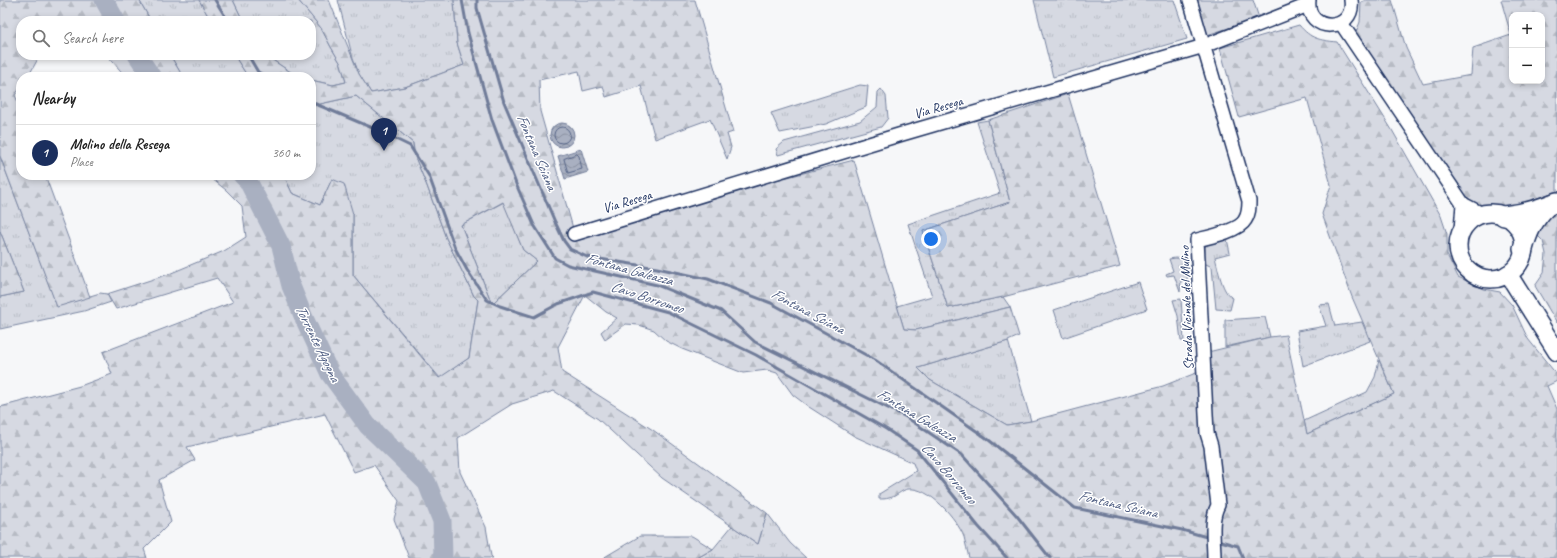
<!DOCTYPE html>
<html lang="en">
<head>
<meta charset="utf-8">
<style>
  body { margin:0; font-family:Caveat,sans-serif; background:#f2f2f2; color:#222 }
  .controls { position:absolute; right:12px; top:12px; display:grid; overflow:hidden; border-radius:8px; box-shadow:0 2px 6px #0003 }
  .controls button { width:36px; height:36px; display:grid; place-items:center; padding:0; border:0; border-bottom:1px solid #e0e0e0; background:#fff; color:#222; font:20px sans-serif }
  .you { position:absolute; left:931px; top:239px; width:14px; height:14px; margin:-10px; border:3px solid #fff; border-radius:50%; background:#1a73e8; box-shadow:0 0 0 6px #1a73e833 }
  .badge { display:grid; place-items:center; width:26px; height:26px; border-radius:50%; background:#1b2f5e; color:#fff; font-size:13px; font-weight:700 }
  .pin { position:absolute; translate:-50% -33px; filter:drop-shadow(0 1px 2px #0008) }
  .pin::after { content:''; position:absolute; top:21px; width:14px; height:12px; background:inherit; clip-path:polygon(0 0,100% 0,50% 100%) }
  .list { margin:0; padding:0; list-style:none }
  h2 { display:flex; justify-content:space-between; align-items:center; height:52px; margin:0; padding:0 16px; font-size:17px }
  h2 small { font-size:13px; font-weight:400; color:#767676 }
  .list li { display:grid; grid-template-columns:26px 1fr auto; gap:12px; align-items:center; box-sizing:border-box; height:56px; padding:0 16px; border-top:1px solid #e0e0e0 }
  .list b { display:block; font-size:15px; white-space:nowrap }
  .list p { margin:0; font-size:13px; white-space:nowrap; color:#767676 }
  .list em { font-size:13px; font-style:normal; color:#767676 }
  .icon { flex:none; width:22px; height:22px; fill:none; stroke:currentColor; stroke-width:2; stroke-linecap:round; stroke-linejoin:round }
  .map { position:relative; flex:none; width:1557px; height:558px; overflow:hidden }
  .search { position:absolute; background:#fff; box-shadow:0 2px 6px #0003; left:16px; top:16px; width:300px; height:44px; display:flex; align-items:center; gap:10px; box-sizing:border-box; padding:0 14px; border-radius:16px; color:#767676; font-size:15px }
  .panel { position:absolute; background:#fff; box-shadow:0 2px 6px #0003; left:16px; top:72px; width:300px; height:108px; border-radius:16px }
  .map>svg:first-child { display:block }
  .grass { fill:url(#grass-tufts); stroke:#7884a0 }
  .forest { fill:url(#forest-firs); stroke:#7884a0; fill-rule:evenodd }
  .water { fill:url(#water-waves); stroke:#707c99 }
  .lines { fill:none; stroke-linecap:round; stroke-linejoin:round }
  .shore { stroke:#546386; stroke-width:1 }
  .stream { stroke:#707c99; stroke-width:3 }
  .river { stroke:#a9b0c1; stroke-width:19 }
  .minor-casing { stroke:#1b2f5e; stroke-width:16 }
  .major-casing { stroke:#1b2f5e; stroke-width:20 }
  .highway-casing { stroke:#1b2f5e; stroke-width:22 }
  .minor { stroke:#fff; stroke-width:13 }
  .major { stroke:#fff; stroke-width:17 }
  .highway { stroke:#fff; stroke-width:19 }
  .labels { text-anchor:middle; stroke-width:3; stroke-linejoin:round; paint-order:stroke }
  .street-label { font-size:14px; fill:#1b2f5e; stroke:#fff }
  .water-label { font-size:15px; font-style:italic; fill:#4d5c81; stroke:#fff }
</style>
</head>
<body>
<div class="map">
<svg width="1557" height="558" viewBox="0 0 1557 558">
  <defs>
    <pattern id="grass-tufts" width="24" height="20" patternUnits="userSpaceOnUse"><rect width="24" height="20" fill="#d6d9e2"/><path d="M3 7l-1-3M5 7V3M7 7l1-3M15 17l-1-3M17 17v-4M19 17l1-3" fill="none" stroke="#b7bbc4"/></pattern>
    <pattern id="forest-firs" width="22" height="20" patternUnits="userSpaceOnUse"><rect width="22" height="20" fill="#d6d9e2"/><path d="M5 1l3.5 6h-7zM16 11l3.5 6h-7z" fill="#b7bbc4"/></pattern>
    <pattern id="water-waves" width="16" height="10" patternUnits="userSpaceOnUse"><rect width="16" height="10" fill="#a9b0c1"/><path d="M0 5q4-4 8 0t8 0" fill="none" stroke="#8990a0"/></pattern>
  </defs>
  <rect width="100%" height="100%" fill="#f6f7f9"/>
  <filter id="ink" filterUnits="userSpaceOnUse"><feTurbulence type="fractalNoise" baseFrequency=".025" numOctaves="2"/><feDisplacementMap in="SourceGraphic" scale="8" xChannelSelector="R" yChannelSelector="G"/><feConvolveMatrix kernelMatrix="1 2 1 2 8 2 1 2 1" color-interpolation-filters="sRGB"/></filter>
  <g filter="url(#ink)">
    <g class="grass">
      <path d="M139 0H199L211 21H151Z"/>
      <path d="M233 0H298L321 28 331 47 341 64 346 82 333 85 311 80V77H298L265 55H311V21H243Z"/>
      <path d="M338 0H454L457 43 464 65 405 87 371 93 359 74 352 55Z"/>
      <path d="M1034 0H1174L1187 39 1053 77Z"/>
      <path d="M170 55H234L248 77H183Z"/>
      <path d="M860 85 868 86 866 107 826 124 780 133 771 113Z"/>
      <path d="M881 89 886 96 888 118 881 127 778 155 776 149 784 142 860 121 877 107 878 92Z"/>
      <path d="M356 96 399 131 413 143 415 157 427 186 446 238 474 296 478 300 469 358 440 378 353 275V214L332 179 320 205 292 193 284 175H311V106Z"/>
      <path d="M988 120 1010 202 923 231 948 308 1003 297 1010 307 916 330 904 329 897 306 932 296 908 224 1000 193 977 122Z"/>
      <path d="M0 156 57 306 100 293 107 294 111 302 84 311 0 329V297L24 292 0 231Z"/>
      <path d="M504 202 523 250 537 261 492 304 461 225Z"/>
      <path d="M1227 239 1230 253 1215 257C1218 268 1222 294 1233 298L1230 310 1216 309 1212 267 1204 263 1205 246 1210 243Z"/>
      <path d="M1175 258C1189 259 1188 268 1187 280L1181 281 1180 292 1174 275 1167 276 1166 274 1173 271 1169 259Z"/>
      <path d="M1138 282 1147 309 1063 338 1054 310Z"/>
      <path d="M1181 299 1184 341H1181L1178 316 1173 300Z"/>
      <path d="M1329 304 1335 326 1362 322 1370 341 1303 366 1297 331 1326 326 1319 305Z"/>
      <path d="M1265 317 1270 337 1225 347V320Z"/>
      <path d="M1008 341 1031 421 1007 425 930 380 918 368Z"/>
      <path d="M1379 360 1394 394 1307 434 1304 421 1367 392 1375 377Z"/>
      <path d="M767 513 790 543 806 558H697L713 549 732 526 758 544Z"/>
    </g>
    <g class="forest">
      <path d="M0 0H139L151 21H21V55H40L28 77H21V87L15 95 21 110V175H45L90 297 57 307 0 156Z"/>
      <path d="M199 0H233L243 21H211Z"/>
      <path d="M298 0H329L359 74 371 93 405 87 464 65 457 43 454 0H695L733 132 727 134 731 147 727 159 710 119 655 139 641 86 606 97 603 86 583 91 579 71 539 80 540 111 574 232 854 160 904 329 916 330 1010 307 1019 336 1008 341 918 368 930 380 1007 425 1031 421 1163 386 1211 367 1208 352 1270 337 1286 335 1307 434 1394 394 1352 297 1322 214 1331 185 1307 98 1239 117 1220 48 1299 25C1311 39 1319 40 1337 42L1392 130 1441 216 1447 234V255L1458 277 1484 289 1500 292 1512 305 1528 339 1557 375V381L1547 386 1557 409V558H969C967 551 966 544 964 537 957 519 929 486 908 489 901 490 896 497 889 498 886 499 882 499 879 499V494L916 471 913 463 854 436 809 407 793 395 777 373 767 370 743 373 682 349 666 341 654 330 639 325 626 324 605 339 601 332 617 318 606 312 585 295 558 347 562 372 653 430 767 513 758 544 662 478 598 419 554 391 512 404 458 438 460 472 486 527 491 556 493 558H409L394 519 399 501 374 465 354 472 325 414 187 447 195 460 159 480 171 522 144 549 147 558H0V407L80 386 112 374 103 352 233 302 217 278 116 309 107 294 169 274 224 251 246 237 242 206 226 190 207 175H284L292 193 320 205 332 179 344 184 353 214V275L439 378 469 358 478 300 474 296 446 238 427 186 415 157 413 143 399 131 356 96 311 106V80L333 85 346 82 341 64 331 47 321 28ZM503 202 523 250 537 261 492 304 461 225Z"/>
      <path d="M1196 0H1253L1259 18 1207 35Z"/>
      <path d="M1366 0H1392L1406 48 1423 84 1471 75 1473 48 1511 35 1501 0H1557V191L1526 202 1512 211 1494 210 1476 206 1457 186 1356 32 1360 22 1361 2ZM1512 15H1542V81H1512Z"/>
      <path d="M107 55H170L183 77H126Z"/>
      <path d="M234 55H265L298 77H248Z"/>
      <path d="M1068 94 1120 266 1003 297 948 308 923 231 1010 202 988 120Z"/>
      <path d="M1557 213V323L1535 286 1544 273 1546 254 1543 241 1533 231 1545 217Z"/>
      <path d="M0 231 24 292 0 297Z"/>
      <path d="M640 536H692L713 549 697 558H603Z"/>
    </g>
    <g class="water">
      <circle cx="562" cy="135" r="12"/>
      <path d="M581 149 588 172 565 179 558 156Z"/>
    </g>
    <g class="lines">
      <g class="shore">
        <circle cx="562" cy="135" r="8"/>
        <path d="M577 154 579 156 582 169 568 173 564 159Z"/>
      </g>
      <g class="stream">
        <path d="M215 0 228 21"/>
        <path d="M462 0 468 33 492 120 516 184 534 225 555 258 568 265 657 285 721 311 755 342 906 417 962 455 1017 516 1050 558"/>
        <path d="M477 0V8L504 102 555 222 564 241 570 249 587 257 657 268 708 279 771 303 875 360 985 437 1075 508 1182 530 1210 538"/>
        <path d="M248 55 258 72 267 77"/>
        <path d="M311 102 375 129 410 146 429 176 455 248 467 270 487 300 500 306 534 317 558 304 593 292 668 312 756 355 886 429 917 450 978 526 1007 558"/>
        <path d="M1217 540 1238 546 1243 558"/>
      </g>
      <g class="river">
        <path d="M104 0 116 21"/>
        <path d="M137 55 152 77"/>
        <path d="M242 175 248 181 281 246 291 286 304 318 330 374 368 426 427 483 442 521 443 558"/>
      </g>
      <g class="minor-casing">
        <g id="minor">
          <path d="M1190 0 1249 201C1249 208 1249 214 1245 220 1239 231 1209 237 1197 240L1207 433 1211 446 1218 505C1210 520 1214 541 1214 558"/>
          <path d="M1309 0C1305 34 1356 33 1351 0"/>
          <path d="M1341 23 1463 204 1482 214"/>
          <path d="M1461 230 1463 204"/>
          <path d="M574 234 902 134 1204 46 1308 5"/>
        </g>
      </g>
      <g class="major-casing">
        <g id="major">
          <circle cx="1491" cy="246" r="33"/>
          <path d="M1508 274 1557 352"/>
        </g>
      </g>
      <g class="highway-casing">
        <g id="highway">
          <path d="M1504 216C1523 214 1540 209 1557 202"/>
          <path d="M1523 249C1528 231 1533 220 1546 207"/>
        </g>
      </g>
      <use href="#minor" class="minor"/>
      <use href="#major" class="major"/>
      <use href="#highway" class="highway"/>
    </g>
  </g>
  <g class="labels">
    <g class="street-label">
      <text transform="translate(938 107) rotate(-16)" y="5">Via Resega</text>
      <text transform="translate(627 201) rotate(-17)" y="5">Via Resega</text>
      <text transform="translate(1186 308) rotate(-92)" y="5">Strada Vicinale del Mulino</text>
    </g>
    <g class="water-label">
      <text transform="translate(537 152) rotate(67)" y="5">Fontana Sciana</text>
      <text transform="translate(629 269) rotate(15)" y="5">Fontana Galeazza</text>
      <text transform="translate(647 297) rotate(18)" y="5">Cavo Borromeo</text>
      <text transform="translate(808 311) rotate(28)" y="5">Fontana Sciana</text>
      <text transform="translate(318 343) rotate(64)" y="5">Torrente Agogna</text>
      <text transform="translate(917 415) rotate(31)" y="5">Fontana Galeazza</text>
      <text transform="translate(949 473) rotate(49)" y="5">Cavo Borromeo</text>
      <text transform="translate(1118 504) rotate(13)" y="5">Fontana Sciana</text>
    </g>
  </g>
</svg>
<div class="controls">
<button>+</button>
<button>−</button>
</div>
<div class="you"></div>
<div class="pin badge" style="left:384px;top:151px">1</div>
<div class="search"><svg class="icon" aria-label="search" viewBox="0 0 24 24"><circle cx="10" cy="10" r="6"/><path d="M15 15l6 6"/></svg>Search here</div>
<section class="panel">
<h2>Nearby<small></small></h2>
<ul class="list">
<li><span class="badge">1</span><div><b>Molino della Resega</b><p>Place</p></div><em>360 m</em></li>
</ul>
</section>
</div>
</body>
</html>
